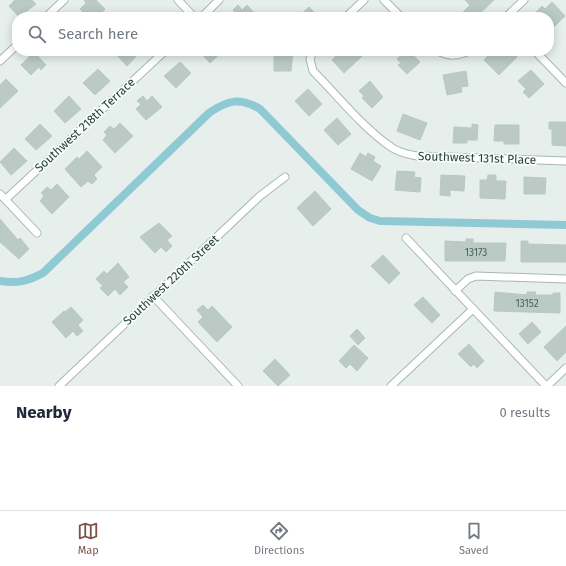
<!DOCTYPE html>
<html lang="en">
<head>
<meta charset="utf-8">
<style>
  body { margin:0; font-family:"Fira Sans",sans-serif; background:#f6f6f7; color:#1f2937 }
  .list { margin:0; padding:0; list-style:none }
  h2 { display:flex; justify-content:space-between; align-items:center; height:52px; margin:0; padding:0 16px; font-size:17px }
  h2 small { font-size:13px; font-weight:400; color:#747a83 }
  .icon { flex:none; width:22px; height:22px; fill:none; stroke:currentColor; stroke-width:2; stroke-linecap:round; stroke-linejoin:round }
  .map { position:relative; flex:none; width:566px; height:386px; overflow:hidden }
  .search { position:absolute; background:#fff; box-shadow:0 2px 10px #0003; left:12px; right:12px; top:12px; height:44px; display:flex; align-items:center; gap:10px; box-sizing:border-box; padding:0 14px; border-radius:16px; color:#747a83; font-size:15px }
  .sheet { height:124px; background:#fff }
  nav { display:flex; justify-content:space-around; align-items:center; box-sizing:border-box; height:56px; border-top:1px solid #e0e1e3; background:#fff; font-size:11px; color:#747a83 }
  nav a { display:grid; justify-items:center; gap:2px }
  nav .on { color:#7f5249 }
  .map>svg:first-child { display:block }
  .lines { fill:none; stroke-linecap:round; stroke-linejoin:round }
  .canal { stroke:#8ec9d4; stroke-width:8 }
  .building { fill:#bbcac4; stroke:#b8c9c2 }
  .street-casing { stroke:#a8b8b2; stroke-width:9 }
  .street { stroke:#fff; stroke-width:7 }
  .labels { text-anchor:middle; stroke-width:3.5; stroke-linejoin:round; paint-order:stroke }
  .number-label { font-size:10px; fill:#4a645c }
  .street-label { font-size:12px; fill:#24423a; stroke:#f7fbf9 }
</style>
</head>
<body>
<div class="map">
<svg width="566" height="386" viewBox="0 0 566 386">
  <rect width="100%" height="100%" fill="#e6efeb"/>
  <g class="lines">
    <path class="canal" d="M0 281C17 284 28 281 43 273L209 113C228 100 240 97 260 109L358 210 370 218 380 221 566 225"/>
  </g>
  <g class="building">
    <path d="M15 0H32L36 4 19 17 9 6Z"/>
    <path d="M84 0H96L105 9 100 14 98 11 92 17H88L80 9 86 3Z"/>
    <path d="M465 0H494L476 17H458L470 5Z"/>
    <path d="M552 2 565 16 549 32V17H540L536 12 542 6 545 9Z"/>
    <path d="M238 5 242 10 247 5 258 17H232L236 14 233 10Z"/>
    <path d="M309 7 319 17H298Z"/>
    <path d="M113 51H141L127 66Z"/>
    <path d="M199 51H223L210 63Z"/>
    <path d="M274 51H293L291 71H274Z"/>
    <path d="M333 51H358L362 56 344 73 332 60 337 55Z"/>
    <path d="M406 51H409L420 62 407 74 398 65 401 63 397 59Z"/>
    <path d="M493 51H511L517 57 499 75 484 60Z"/>
    <path d="M34 52 46 65 41 70 39 67 31 75 21 65Z"/>
    <path d="M180 62 191 73 176 88 164 76Z"/>
    <path d="M98 69 110 81 95 95 83 83Z"/>
    <path d="M531 70 544 84 529 98 523 92 526 89 518 81Z"/>
    <path d="M466 71 468 86 461 87 462 92 447 95 443 75Z"/>
    <path d="M6 79 18 91 0 108V85Z"/>
    <path d="M370 81 383 97 372 108 362 98 364 96 359 91Z"/>
    <path d="M308 89 322 104 309 116 295 101Z"/>
    <path d="M69 96 81 109 65 123 54 111Z"/>
    <path d="M143 96 147 101 152 96 162 107 146 120 136 109 141 104 137 101Z"/>
    <path d="M403 114 427 123 420 140 397 131Z"/>
    <path d="M337 118 351 134 338 145 324 130Z"/>
    <path d="M549 122H566V146L552 145V129H549Z"/>
    <path d="M120 123 133 136 115 153 103 140 107 135 104 132 110 126 114 129Z"/>
    <path d="M40 124 52 136 36 150 25 139Z"/>
    <path d="M472 124 478 125 477 140H467V143H453L454 127 472 128Z"/>
    <path d="M495 125H519V144H504V141H494Z"/>
    <path d="M14 148 27 161 11 175 0 162Z"/>
    <path d="M87 151 102 167 94 175 97 179 92 184 88 181 81 187 65 169 77 157 79 159Z"/>
    <path d="M360 153 366 157 368 153 375 157 373 161 381 166 372 181 351 169Z"/>
    <path d="M397 171 415 172 414 177 421 178 420 192 395 190Z"/>
    <path d="M441 175 465 176 464 191 450 190V196L440 195Z"/>
    <path d="M488 175H496V181H506L505 199 480 198V180H487Z"/>
    <path d="M524 177 546 178 545 194H524Z"/>
    <path d="M57 184 69 197 52 214 40 201 44 196 41 193 47 187 51 190Z"/>
    <path d="M315 191 331 209 313 226 297 208Z"/>
    <path d="M0 219 18 240 20 238 29 249 19 259 0 242Z"/>
    <path d="M159 223 172 236 167 240 172 246 166 252 161 247 155 253 140 237Z"/>
    <path d="M466 239H473V243H506L505 261H445V241L466 242Z"/>
    <path d="M521 241H528V244L566 245V262H521Z"/>
    <path d="M383 255 400 273 389 284 371 266Z"/>
    <path d="M118 263 129 277 123 282 128 287 120 295 115 289 108 296 100 288 103 286 96 279 104 271 107 274Z"/>
    <path d="M495 292 527 295V292H536L535 295H553V293H560V313L494 311Z"/>
    <path d="M423 297 440 315 432 323 414 305Z"/>
    <path d="M203 305 208 310 212 306 232 327 217 342 198 322 203 317 197 310Z"/>
    <path d="M71 307 83 320 78 325 83 331 77 336 73 331 66 338 52 322 64 311 65 312Z"/>
    <path d="M532 322 541 332 528 344 519 334Z"/>
    <path d="M566 326V352L557 361 544 347Z"/>
    <path d="M357 329 365 338 358 345 350 336Z"/>
    <path d="M469 344 484 361 477 368 474 364 471 367 458 354Z"/>
    <path d="M354 345 368 358 357 371 350 364 346 368 339 361Z"/>
    <path d="M275 359 290 375 278 386 263 371Z"/>
  </g>
  <g class="lines">
    <g class="street-casing">
      <g id="street">
        <path d="M178 0 194 17"/>
        <path d="M384 0 401 17"/>
        <path d="M46 17 64 0"/>
        <path d="M202 17 219 0"/>
        <path d="M346 17 364 0"/>
        <path d="M506 17 524 0"/>
        <path d="M313 51 310 59 313 71C338 96 362 127 391 147 399 153 408 154 417 156L566 161"/>
        <path d="M438 51C449 57 458 56 469 51"/>
        <path d="M535 51 566 83"/>
        <path d="M0 61 17 45"/>
        <path d="M0 194 37 233"/>
        <path d="M6 199 165 51"/>
        <path d="M406 238 546 386"/>
        <path d="M455 291 468 279 476 276 566 279"/>
        <path d="M153 296 238 386"/>
        <path d="M59 386 260 196 285 177"/>
        <path d="M391 386 473 309"/>
        <path d="M547 386 566 368"/>
      </g>
    </g>
    <use href="#street" class="street"/>
  </g>
  <g class="labels">
    <g class="number-label">
      <text x="476" y="256">13173</text>
      <text x="527" y="307">13152</text>
    </g>
    <g class="street-label">
      <text transform="translate(85 125) rotate(-43)" y="4">Southwest 218th Terrace</text>
      <text transform="translate(477 158) rotate(2)" y="4">Southwest 131st Place</text>
      <text transform="translate(171 280) rotate(-43)" y="4">Southwest 220th Street</text>
    </g>
  </g>
</svg>
<div class="search"><svg class="icon" aria-label="search" viewBox="0 0 24 24"><circle cx="10" cy="10" r="6"/><path d="M15 15l6 6"/></svg>Search here</div>
</div>
<section class="sheet">
<h2>Nearby<small>0 results</small></h2>
<ul class="list">
</ul>
</section>
<nav>
<a class="on"><svg class="icon" aria-label="map" viewBox="0 0 24 24"><path d="M3 6l6-2 6 2 6-2v14l-6 2-6-2-6 2zM9 4v14M15 6v14"/></svg>Map</a>
<a><svg class="icon" aria-label="directions" viewBox="0 0 24 24"><path d="M12 3l9 9-9 9-9-9zM9 14v-3h6M13 9l2 2-2 2"/></svg>Directions</a>
<a><svg class="icon" aria-label="saved" viewBox="0 0 24 24"><path d="M7 4h10v16l-5-4-5 4z"/></svg>Saved</a>
</nav>
</body>
</html>
